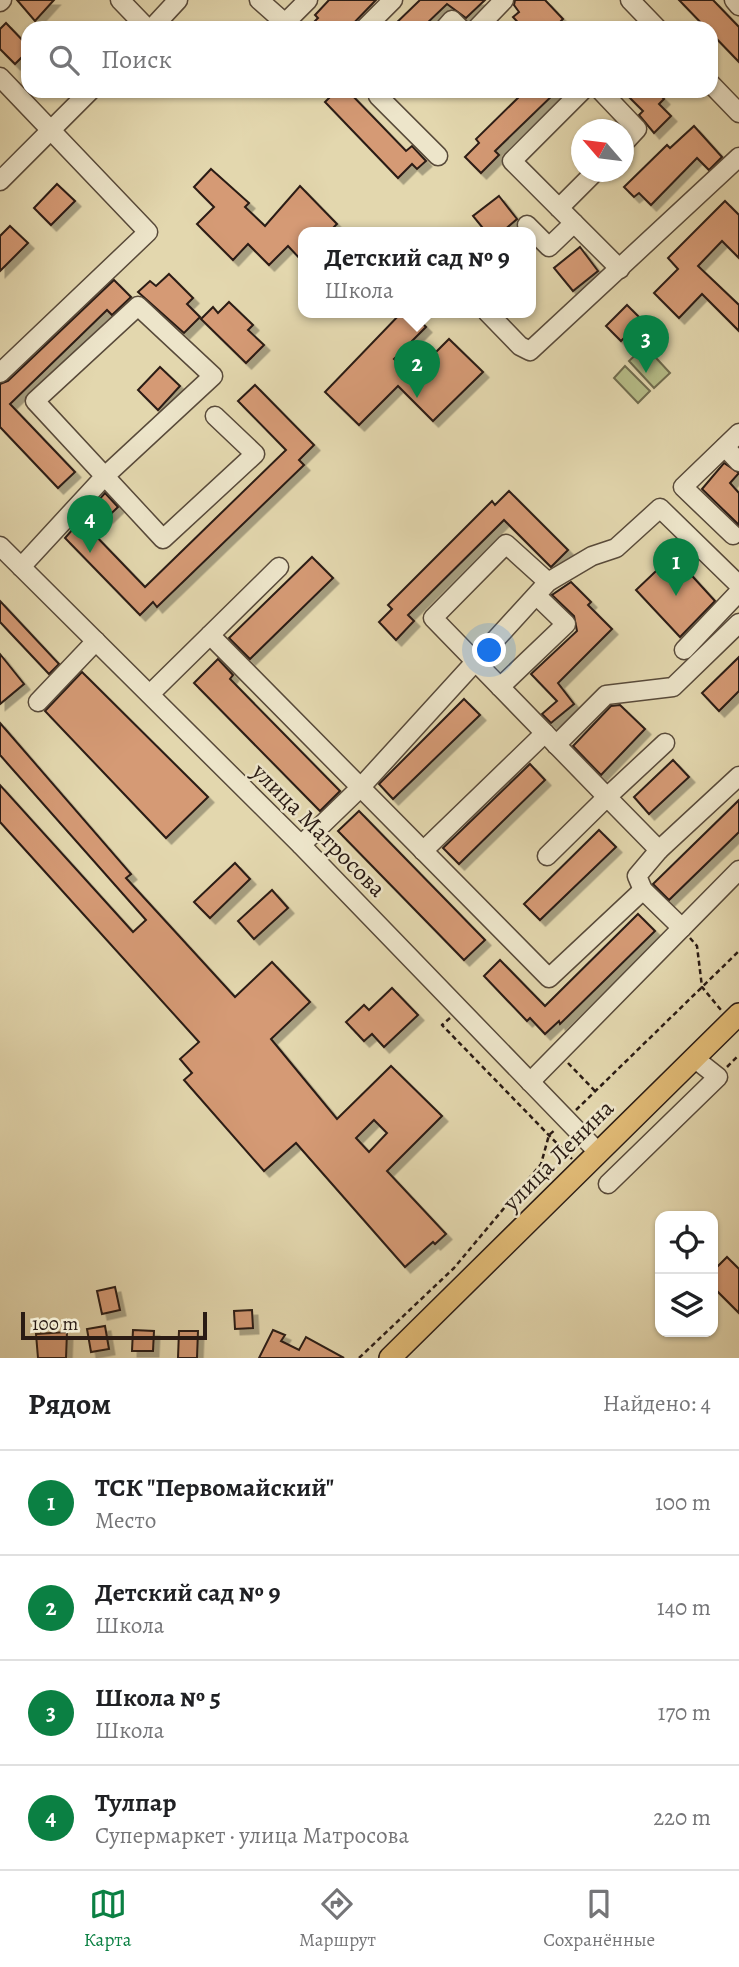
<!DOCTYPE html>
<html lang="ru">
<head>
<meta charset="utf-8">
<style>
  body { margin:0; font-family:Alegreya,serif; background:#f2f2f2; color:#202124 }
  .controls { position:absolute; right:21px; bottom:21px; display:grid; overflow:hidden; border-radius:14px; box-shadow:0 2px 5px #0004 }
  .controls button { width:63px; height:63px; display:grid; place-items:center; padding:0; border:0; border-bottom:2px solid #e0e0e0; background:#fff; color:#202124; font:35px sans-serif }
  .compass { position:absolute; left:571px; top:119px; width:63px; height:63px; border-radius:50%; background:#fff; box-shadow:0 2px 5px #0004; rotate:298deg }
  .scale { position:absolute; left:21px; bottom:18px; width:186px; box-sizing:border-box; padding-left:7px; border:4px solid #2a1b14; border-top:0; font-size:19px; line-height:24px; white-space:nowrap; color:#2a1b14; -webkit-text-stroke:5px #ede5ca; paint-order:stroke }
  .you { position:absolute; left:490px; top:651px; width:24px; height:24px; margin:-18px; border:5px solid #fff; border-radius:50%; background:#1a73e8; box-shadow:0 0 0 10px #1a73e833 }
  .badge { display:grid; place-items:center; width:46px; height:46px; border-radius:50%; background:#0b8043; color:#fff; font-size:23px; font-weight:700 }
  .pin { position:absolute; translate:-50% -58px; filter:drop-shadow(0 2px 4px #0008) }
  .pin::after { content:''; position:absolute; top:37px; width:24px; height:21px; background:inherit; clip-path:polygon(0 0,100% 0,50% 100%) }
  .popup { position:absolute; left:298px; top:227px; width:238px; height:91px; box-sizing:border-box; display:grid; place-content:center; border-radius:14px; background:#fff; filter:drop-shadow(0 2px 5px #0005); font-size:23px; white-space:nowrap; color:#757577 }
  .popup b { font-size:26px; color:#202124 }
  .popup::after { content:''; position:absolute; left:50%; top:100%; margin-left:-14px; border:14px solid transparent; border-top-color:#fff }
  .list { margin:0; padding:0; list-style:none }
  h2 { display:flex; justify-content:space-between; align-items:center; height:91px; margin:0; padding:0 28px; font-size:30px }
  h2 small { font-size:23px; font-weight:400; color:#757577 }
  .list li { display:grid; grid-template-columns:46px 1fr auto; gap:21px; align-items:center; box-sizing:border-box; height:105px; padding:0 28px; border-top:2px solid #e0e0e0 }
  .list b { display:block; font-size:26px; white-space:nowrap }
  .list p { margin:0; font-size:23px; white-space:nowrap; color:#757577 }
  .list em { font-size:23px; font-style:normal; color:#757577 }
  .icon { flex:none; width:38px; height:38px; fill:none; stroke:currentColor; stroke-width:2; stroke-linecap:round; stroke-linejoin:round }
  .map { position:relative; flex:none; width:739px; height:1358px; overflow:hidden }
  .search { position:absolute; background:#fff; box-shadow:0 2px 5px #0004; left:21px; right:21px; top:21px; height:77px; display:flex; align-items:center; gap:18px; box-sizing:border-box; padding:0 24px; border-radius:21px; color:#757577; font-size:26px }
  .sheet { height:511px; background:#fff }
  nav { display:flex; justify-content:space-around; align-items:center; box-sizing:border-box; height:98px; border-top:2px solid #e0e0e0; background:#fff; font-size:19px; color:#757577 }
  nav a { display:grid; justify-items:center; gap:4px }
  nav .on { color:#0b8043 }
  .map>svg:first-child { display:block }
  .green { fill:#b6bd88; stroke:#706c4e; stroke-width:2 }
  .building { fill:#d59a74; stroke:#2a1b14; stroke-width:2; fill-rule:evenodd; filter:url(#shadow) }
  .lines { fill:none; stroke-linecap:round; stroke-linejoin:round }
  .minor-casing { stroke:#584a3a; stroke-width:21 }
  .major-casing { stroke:#2a1b14; stroke-width:24 }
  .path { stroke:#2a1b14; stroke-width:2.5; stroke-dasharray:5 3.5; stroke-linecap:butt }
  .minor { stroke:#ede5ca; stroke-width:18 }
  .major { stroke:#e2bc77; stroke-width:21 }
  .labels { text-anchor:middle; stroke-width:5; stroke-linejoin:round; paint-order:stroke }
  .street-label { font-size:24px; fill:#2a1b14; stroke:#ede5ca }
</style>
</head>
<body>
<div class="map">
<svg width="739" height="1358" viewBox="0 0 739 1358">
  <defs>
    <filter id="shadow"><feDropShadow dx="5.5" dy="5.5" stdDeviation="0" flood-color="#0004"/></filter>
  </defs>
  <rect width="100%" height="100%" fill="#e3d7ae"/>
  <filter id="stains"><feTurbulence type="fractalNoise" baseFrequency=".00286" numOctaves="4"/><feColorMatrix values="0 0 0 0 .2 0 0 0 0 .09 0 0 0 0 .02 0 0 0 .5 -.17"/></filter>
  <radialGradient id="worn" r=".72"><stop offset=".6" stop-color="#630" stop-opacity="0"/><stop offset="1" stop-color="#630" stop-opacity=".3"/></radialGradient>
  <g class="green">
    <path d="M645 346 670 373 654 388 629 361Z"/>
    <path d="M625 366 650 391 638 403 614 378Z"/>
  </g>
  <g class="building">
    <path d="M17 0H54L35 21Z"/>
    <path d="M329 0H376L349 28H308L318 18 315 15Z"/>
    <path d="M420 0H485L466 18 447 4 422 28H391Z"/>
    <path d="M515 0H545L563 19 554 28H523L513 17 519 12 514 5Z"/>
    <path d="M679 0H713L739 27V62L711 33V28H706Z"/>
    <path d="M6 23 28 46V51L15 64 0 49V29Z"/>
    <path d="M336 91H348L406 151 412 146 426 161 417 169 412 164 398 178 325 102Z"/>
    <path d="M525 91H557L495 151 499 155 481 173 465 157 479 143 476 139Z"/>
    <path d="M623 91H656L664 99 659 104 671 116 654 133 639 115 643 111Z"/>
    <path d="M694 126 722 157 709 170 697 158 651 205 639 193 634 197 624 187 667 145 670 148Z"/>
    <path d="M211 169 249 203 245 207 265 226 300 186 337 224 329 232H303V262L288 246 269 265 248 244 233 260 197 224 214 207 194 187Z"/>
    <path d="M57 184 75 201 51 225 34 208Z"/>
    <path d="M499 196 517 219 502 232H486L473 216Z"/>
    <path d="M725 201 739 215V258L722 241 698 266 739 305V331L702 294 679 318 654 293 678 269 668 258Z"/>
    <path d="M10 226 28 243 0 271V236Z"/>
    <path d="M580 247 598 271 573 291 554 268Z"/>
    <path d="M169 274 193 298 187 304 200 317 184 333 138 292 150 281 156 286Z"/>
    <path d="M114 280 131 297 112 315 107 310 10 404 75 472 58 488 0 427V384L8 381Z"/>
    <path d="M229 302 253 325 248 330 264 345 246 363 201 319 213 307 218 313Z"/>
    <path d="M627 305 642 320 621 341 606 326Z"/>
    <path d="M402 312H411L426 327 394 359 412 376 449 339 483 372 433 421 398 386 359 425 325 392Z"/>
    <path d="M160 367 180 386 158 410 138 390Z"/>
    <path d="M255 385 314 445 299 460 304 465 157 607 153 602 140 615 65 538 105 493 118 507 92 532 145 587 286 450 238 401Z"/>
    <path d="M724 463 739 473 730 483 739 493V525L702 489Z"/>
    <path d="M509 491 568 550 551 567 504 520 408 615 414 621 396 640 379 622 392 609 388 605 492 501 495 505Z"/>
    <path d="M673 555 715 601 680 637 636 590Z"/>
    <path d="M312 557 333 578 250 659 229 638Z"/>
    <path d="M571 582 591 602 588 605 612 629 558 683 574 704 551 723 542 714 557 701 531 674 577 631 574 616 552 595Z"/>
    <path d="M0 601 59 664 49 674 0 622Z"/>
    <path d="M0 654 24 684 0 704Z"/>
    <path d="M739 657V691L719 711 702 693Z"/>
    <path d="M218 659 233 675 230 679 340 791 320 811 194 683Z"/>
    <path d="M82 672 208 797 166 838 45 711Z"/>
    <path d="M464 699 480 715 393 799 379 784Z"/>
    <path d="M620 705 645 729 601 775 573 746 611 706Z"/>
    <path d="M0 723 131 874 126 878 235 997 272 962 310 1002 271 1039 337 1119 391 1066 442 1116 387 1171 446 1234 435 1244 433 1242 405 1267 296 1143 264 1171 184 1080 192 1073 180 1059 199 1042 0 822V785L133 932 146 920 0 755ZM374 1120 387 1133 369 1152 356 1138Z"/>
    <path d="M673 760 689 777 649 814 634 797Z"/>
    <path d="M530 764 545 780 459 864 443 848Z"/>
    <path d="M739 800V832L669 900 653 884Z"/>
    <path d="M359 811 485 940 464 960 338 831Z"/>
    <path d="M599 830 616 847 540 920 524 904Z"/>
    <path d="M235 863 250 879 210 918 194 902Z"/>
    <path d="M272 890 288 908 254 939 238 921Z"/>
    <path d="M638 914 655 931 560 1024 559 1021 545 1034 530 1018 527 1021 484 976 500 960 545 1006Z"/>
    <path d="M392 988 418 1015 384 1047 372 1034 364 1041 346 1022 364 1005 369 1010Z"/>
    <path d="M727 1257 739 1269V1313L713 1287V1271Z"/>
    <path d="M115 1287 120 1310 102 1314 97 1291Z"/>
    <path d="M252 1310 253 1328 235 1329 234 1311Z"/>
    <path d="M105 1326 109 1349 91 1352 87 1329Z"/>
    <path d="M133 1330 154 1331 153 1351H132Z"/>
    <path d="M273 1330 285 1335 281 1341 299 1350 306 1337 344 1358H259Z"/>
    <path d="M179 1331H198L197 1358H178Z"/>
    <path d="M67 1332 66 1358H38L36 1334Z"/>
  </g>
  <g class="lines">
    <g class="minor-casing">
      <g id="minor">
        <path d="M120 0 147 28"/>
        <path d="M259 0 285 23 308 0"/>
        <path d="M630 0 657 28"/>
        <path d="M734 0 739 6"/>
        <path d="M0 2 2 0"/>
        <path d="M152 28 178 0"/>
        <path d="M365 28 393 0"/>
        <path d="M445 28 452 20 460 28"/>
        <path d="M477 28 504 0"/>
        <path d="M0 77 148 232 0 373"/>
        <path d="M711 84 739 113"/>
        <path d="M383 91 378 96 438 156"/>
        <path d="M582 91 512 161 620 269"/>
        <path d="M601 91 637 129 624 143"/>
        <path d="M0 181 90 91"/>
        <path d="M559 208 595 172"/>
        <path d="M527 225 549 247 574 223"/>
        <path d="M487 312 520 346 530 351 739 157"/>
        <path d="M725 447 739 462"/>
        <path d="M733 535 683 487 739 433"/>
        <path d="M0 546 301 845 598 1152"/>
        <path d="M21 567 104 477 213 376 138 306 35 401 163 539 255 454 215 416"/>
        <path d="M548 582 506 544 433 618 607 797 665 743"/>
        <path d="M210 635 279 567"/>
        <path d="M684 650 739 592"/>
        <path d="M500 687 566 624 537 596"/>
        <path d="M150 694 210 635 549 978 643 890"/>
        <path d="M38 702 96 641"/>
        <path d="M556 745 606 695 673 687 739 623"/>
        <path d="M301 845 360 788 548 582 592 556 616 548 660 508 739 585"/>
        <path d="M659 850 739 776"/>
        <path d="M423 851 545 733"/>
        <path d="M547 856 607 797 659 850 637 876 643 890 682 928"/>
        <path d="M530 1082 739 870"/>
        <path d="M608 1184 718 1077 694 1058"/>
      </g>
    </g>
    <g class="major-casing">
      <path id="major" d="M390 1358 739 1014"/>
    </g>
    <g class="path">
      <path d="M690 938 697 946 702 987 721 1010"/>
      <path d="M450 1018 442 1025 572 1159"/>
      <path d="M568 1063 595 1091"/>
      <path d="M727 1067 739 1055"/>
      <path d="M576 1110 739 951"/>
      <path d="M359 1358 454 1268 541 1164 549 1135 556 1129"/>
    </g>
    <use href="#minor" class="minor"/>
    <use href="#major" class="major"/>
  </g>
  <g class="labels">
    <g class="street-label">
      <text transform="translate(319 830) rotate(45)" y="8">улица Матросова</text>
      <text transform="translate(558 1155) rotate(-45)" y="8">улица Ленина</text>
    </g>
  </g>
  <rect width="100%" height="100%" filter="url(#stains)"/>
  <rect width="100%" height="100%" fill="url(#worn)"/>
</svg>
<div class="controls">
<button><svg class="icon" aria-label="locate" viewBox="0 0 24 24"><circle cx="12" cy="12" r="6"/><path d="M12 2v4M12 18v4M2 12h4M18 12h4"/></svg></button>
<button><svg class="icon" aria-label="layers" viewBox="0 0 24 24"><path d="M12 4l9 5-9 5-9-5zM3 14l9 5 9-5"/></svg></button>
</div>
<svg class="compass" viewBox="-18 -18 36 36"><path d="M0-13l5 13h-10z" fill="#e53935"/><path d="M0 13l5-13h-10z" fill="#757577"/></svg>
<div class="scale">100 m</div>
<div class="you"></div>
<div class="pin badge" style="left:676px;top:596px">1</div>
<div class="pin badge" style="left:417px;top:398px">2</div>
<div class="popup"><b>Детский сад № 9</b>Школа</div>
<div class="pin badge" style="left:646px;top:373px">3</div>
<div class="pin badge" style="left:90px;top:553px">4</div>
<div class="search"><svg class="icon" aria-label="search" viewBox="0 0 24 24"><circle cx="10" cy="10" r="6"/><path d="M15 15l6 6"/></svg>Поиск</div>
</div>
<section class="sheet">
<h2>Рядом<small>Найдено: 4</small></h2>
<ul class="list">
<li><span class="badge">1</span><div><b>ТСК &quot;Первомайский&quot;</b><p>Место</p></div><em>100 m</em></li>
<li><span class="badge">2</span><div><b>Детский сад № 9</b><p>Школа</p></div><em>140 m</em></li>
<li><span class="badge">3</span><div><b>Школа № 5</b><p>Школа</p></div><em>170 m</em></li>
<li><span class="badge">4</span><div><b>Тулпар</b><p>Супермаркет · улица Матросова</p></div><em>220 m</em></li>
</ul>
</section>
<nav>
<a class="on"><svg class="icon" aria-label="map" viewBox="0 0 24 24"><path d="M3 6l6-2 6 2 6-2v14l-6 2-6-2-6 2zM9 4v14M15 6v14"/></svg>Карта</a>
<a><svg class="icon" aria-label="directions" viewBox="0 0 24 24"><path d="M12 3l9 9-9 9-9-9zM9 14v-3h6M13 9l2 2-2 2"/></svg>Маршрут</a>
<a><svg class="icon" aria-label="saved" viewBox="0 0 24 24"><path d="M7 4h10v16l-5-4-5 4z"/></svg>Сохранённые</a>
</nav>
</body>
</html>
